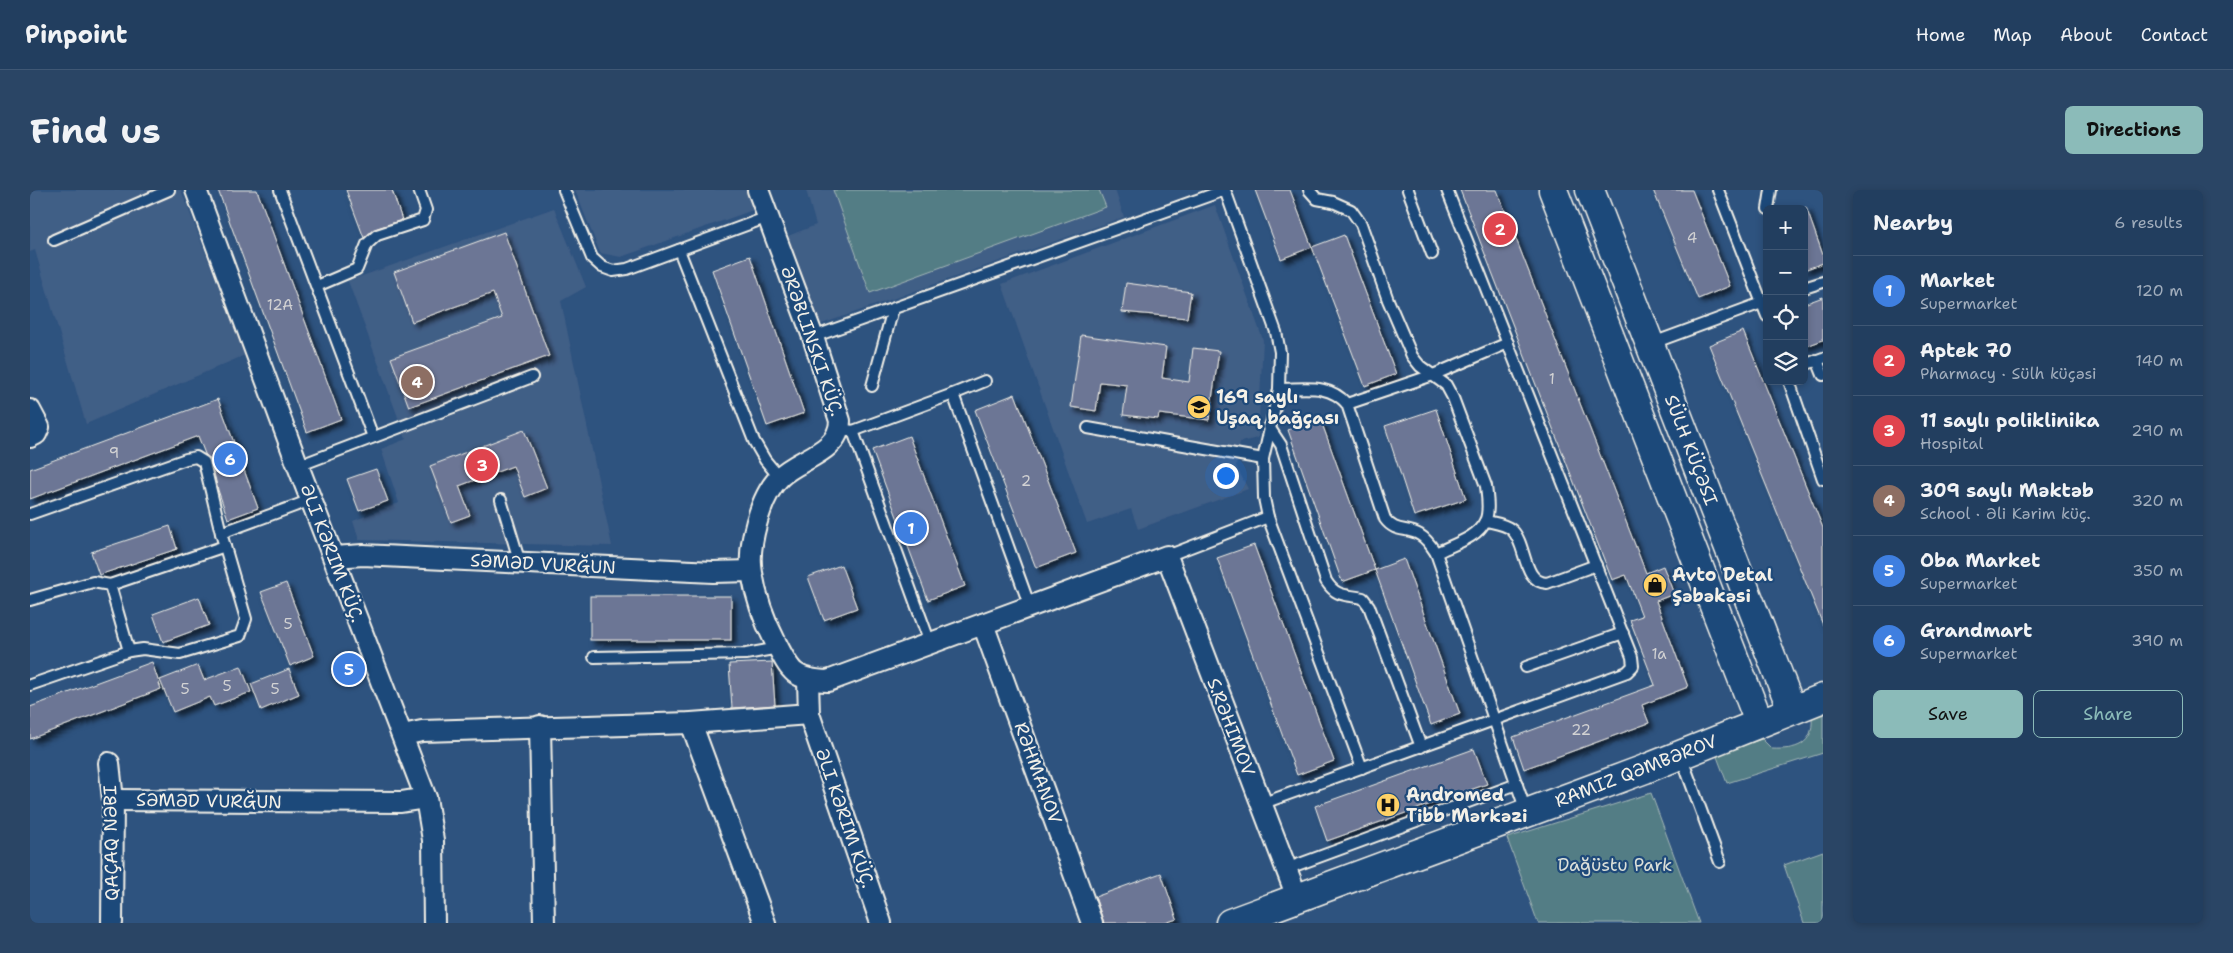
<!DOCTYPE html>
<html lang="en">
<head>
<meta charset="utf-8">
<style>
  body { margin:0; font-family:"Shantell Sans",sans-serif; background:#2a4565; color:#f1f3f6 }
  .controls { position:absolute; right:15px; top:15px; display:grid; overflow:hidden; border-radius:8px; box-shadow:0 2px 8px #0003 }
  .controls button { width:45px; height:45px; display:grid; place-items:center; padding:0; border:0; border-bottom:1px solid #3f5774; background:#223e5f; color:#f1f3f6; font:25px sans-serif }
  .you { position:absolute; left:1195px; top:285px; width:18px; height:18px; margin:-12px; border:4px solid #fff; border-radius:50%; background:#1a73e8; box-shadow:0 0 0 8px #1a73e833 }
  .badge { display:grid; place-items:center; width:32px; height:32px; border-radius:50%; background:#8bbbb9; color:#fff; font-size:16px; font-weight:700 }
  .pin { position:absolute; translate:-50% -50%; border:2px solid #fff; box-shadow:0 1px 5px #0006 }
  .list { margin:0; padding:0; list-style:none }
  h2 { display:flex; justify-content:space-between; align-items:center; height:65px; margin:0; padding:0 20px; font-size:21px }
  h2 small { font-size:16px; font-weight:400; color:#a2aebd }
  .list li { display:grid; grid-template-columns:32px 1fr auto; gap:15px; align-items:center; box-sizing:border-box; height:70px; padding:0 20px; border-top:1px solid #3f5774 }
  .list b { display:block; font-size:19px; white-space:nowrap }
  .list p { margin:0; font-size:16px; white-space:nowrap; color:#a2aebd }
  .list em { font-size:16px; font-style:normal; color:#a2aebd }
  .actions { display:flex; gap:10px; padding:15px 20px }
  .actions a { flex:1; padding:11px 0; border:1px solid #8bbbb9; border-radius:8px; text-align:center; font-size:18px; color:#8bbbb9 }
  .actions .main { background:#8bbbb9; color:#111 }
  .icon { flex:none; width:28px; height:28px; fill:none; stroke:currentColor; stroke-width:2; stroke-linecap:round; stroke-linejoin:round }
  .map { position:relative; flex:none; width:1793px; height:733px; overflow:hidden; border-radius:8px }
  header { display:flex; align-items:center; gap:30px; box-sizing:border-box; height:70px; padding:0 25px; background:#223e5f; border-bottom:1px solid #3f5774 }
  header strong { font-size:24px }
  nav { display:flex; gap:28px; margin-inline-start:auto; font-size:18px }
  .intro { display:flex; align-items:center; justify-content:space-between; box-sizing:border-box; height:120px; padding:0 30px }
  h1 { margin:0; font-size:35px }
  .button { padding:12px 22px; border-radius:8px; background:#8bbbb9; color:#111; font-size:18px; font-weight:700 }
  main { display:flex; gap:30px; padding:0 30px }
  aside { flex:1; background:#223e5f; border-radius:8px; box-shadow:0 2px 8px #0003 }
  .map>svg:first-child { display:block }
  .built { fill:#415e86 }
  .green { fill:#537d85; stroke:#a4b7b6 }
  .building { fill:#6c7695; stroke:#f4f1e8; filter:url(#shadow) }
  .lines { fill:none; stroke-linecap:round; stroke-linejoin:round }
  .lane-casing { stroke:#f4f1e8; stroke-width:14 }
  .street-casing { stroke:#f4f1e8; stroke-width:24 }
  .secondary-casing { stroke:#f4f1e8; stroke-width:31 }
  .lane { stroke:#1f4a7a; stroke-width:10 }
  .street { stroke:#1f4a7a; stroke-width:20 }
  .secondary { stroke:#1f4a7a; stroke-width:28 }
  .labels { text-anchor:middle; stroke-width:4.5; stroke-linejoin:round; paint-order:stroke }
  .number-label { font-size:15px; fill:#d2d2d3 }
  .street-label { font-size:18px; fill:#f4f1e8; stroke:#1f4a7a }
  .poi-label { font-size:18px; font-weight:bold; fill:#f4f1e8; stroke:#1f4a7a; text-anchor:start }
  .park-label { font-size:18px; fill:#dce0d9; stroke:#1f4a7a }
</style>
</head>
<body>
<header>
<strong>Pinpoint</strong>
<nav><a>Home</a><a>Map</a><a>About</a><a>Contact</a></nav>
</header>
<div class="intro"><h1>Find us</h1><a class="button">Directions</a></div>
<main>
<div class="map">
<svg width="1793" height="733" viewBox="0 0 1793 733">
  <defs>
    <filter id="shadow"><feDropShadow dx="4.5" dy="4.5" stdDeviation="2.5" flood-color="#0009"/></filter>
  </defs>
  <rect width="100%" height="100%" fill="#2e537f"/>
  <filter id="ink" filterUnits="userSpaceOnUse"><feTurbulence type="fractalNoise" baseFrequency=".02" numOctaves="2"/><feDisplacementMap in="SourceGraphic" scale="10" xChannelSelector="R" yChannelSelector="G"/><feConvolveMatrix kernelMatrix="1 2 1 2 8 2 1 2 1" color-interpolation-filters="sRGB"/></filter>
  <g filter="url(#ink)">
    <g class="built">
      <path d="M0 0H151L215 165 56 234 5 60 0 62Z"/>
      <path d="M545 0H716L723 20 591 67 570 63Z"/>
      <path d="M776 0H1085L1094 27 789 135 758 46 786 35Z"/>
      <path d="M1185 15 1233 150 1228 248 1210 252 1206 276 1218 299 1108 339 1101 319 1057 334 972 94Z"/>
      <path d="M524 18 556 97 531 111 582 356 329 350 323 331 369 313 351 259 376 249 318 91Z"/>
    </g>
    <g class="green">
      <path d="M803 0H1069L1076 17 840 103Z"/>
      <path d="M1793 522V563L1697 593 1686 564 1732 549 1742 559C1766 560 1784 555 1782 527Z"/>
      <path d="M1621 603 1669 733H1508L1477 648Z"/>
      <path d="M1793 661V733H1774L1754 675Z"/>
    </g>
    <g class="building">
      <path d="M188 0H227L311 229 277 242Z"/>
      <path d="M316 0H362L372 30 345 39 334 48Z"/>
      <path d="M1225 0H1260L1282 57 1251 69Z"/>
      <path d="M1430 0H1467L1616 383 1633 376 1644 404 1626 411 1658 497 1612 515 1619 533 1494 579 1483 547 1625 495 1600 430 1612 426 1596 385 1582 390Z"/>
      <path d="M1623 0H1662L1700 96 1668 109Z"/>
      <path d="M1776 17 1793 65V73L1774 80V18Z"/>
      <path d="M474 42 519 166 379 217 361 168 472 128 463 103 382 132 364 82Z"/>
      <path d="M1314 45 1366 184 1335 196 1282 57Z"/>
      <path d="M720 66 774 223 737 236 682 80Z"/>
      <path d="M1096 93 1161 102 1157 128 1092 122Z"/>
      <path d="M1793 107V150L1774 157V114Z"/>
      <path d="M1713 141 1793 338V435L1679 155Z"/>
      <path d="M1051 145 1136 157 1132 188 1159 192 1163 158 1189 161 1179 230 1129 224 1128 229 1093 225 1097 195 1070 192 1066 221 1041 217Z"/>
      <path d="M985 204 1046 363 1006 378 945 220Z"/>
      <path d="M188 209 228 318 198 329 188 300 181 270 175 264 168 246 0 309V279Z"/>
      <path d="M1406 219 1436 309 1384 326 1355 236Z"/>
      <path d="M1290 228 1345 380 1312 392 1258 240Z"/>
      <path d="M494 240 517 298 495 307 483 276 429 296 440 325 421 332 400 276Z"/>
      <path d="M879 246 935 396 898 410 842 260Z"/>
      <path d="M346 279 358 311 329 321 317 289Z"/>
      <path d="M140 336 147 359 69 385 61 362Z"/>
      <path d="M1224 355 1304 571 1267 585 1187 368Z"/>
      <path d="M1374 369 1430 524 1401 535 1345 380Z"/>
      <path d="M811 375 827 418 794 430 778 387Z"/>
      <path d="M256 393 284 466 260 476 231 402Z"/>
      <rect x="560" y="406" width="141" height="44"/>
      <path d="M169 407 179 435 133 452 123 424Z"/>
      <path d="M122 472 131 499 0 549V517Z"/>
      <path d="M742 472 745 515 702 518 699 474Z"/>
      <path d="M168 475 174 490 211 476 221 502 184 516 180 507 143 522 130 490Z"/>
      <path d="M259 479 269 504 231 520 221 494Z"/>
      <path d="M1444 559 1457 594 1297 651 1285 616Z"/>
      <path d="M1131 683 1147 729 1135 733H1074L1065 707Z"/>
    </g>
    <g class="lines">
      <g class="lane-casing">
        <g id="lane">
          <path d="M250 0 343 247"/>
          <path d="M534 0 562 68 572 77 583 81 597 79 738 27"/>
          <path d="M1195 0 1246 142 1250 162 1249 199 1233 269 1234 308 1238 327 1332 578"/>
          <path d="M1279 0 1287 9 1303 12 1321 20 1331 34 1358 110 1382 166 1390 176 1416 195 1423 208 1456 296C1457 306 1460 322 1455 331 1448 348 1421 355 1406 363"/>
          <path d="M1378 0 1402 64"/>
          <path d="M1688 0 1737 126"/>
          <path d="M1738 19 1741 0"/>
          <path d="M24 50 139 0"/>
          <path d="M649 60 724 251 735 270 749 287"/>
          <path d="M287 96 327 79 337 54 347 45 393 30 396 20 389 0"/>
          <path d="M1774 98 1793 92"/>
          <path d="M783 147 1195 0"/>
          <path d="M1478 153 1403 185 1317 214 1355 329C1365 343 1377 337 1390 345 1397 349 1402 357 1406 363L1496 621"/>
          <path d="M1620 154 1737 111"/>
          <path d="M1787 170 1793 185"/>
          <path d="M1774 175 1793 168"/>
          <path d="M1759 191 1793 289"/>
          <path d="M842 196 863 119"/>
          <path d="M1249 199C1275 199 1299 193 1317 214"/>
          <path d="M923 204 955 191"/>
          <path d="M1239 237 1251 255 1296 391C1307 408 1315 404 1333 408L1339 416 1391 557"/>
          <path d="M1058 238 1233 269"/>
          <path d="M810 239 823 241 923 204 1000 417"/>
          <path d="M823 241 900 453"/>
          <path d="M268 276 502 187"/>
          <path d="M471 310 490 373"/>
          <path d="M0 324 156 269 166 267 174 272 191 343 216 429 210 446 150 464 113 459 99 461 0 495"/>
          <path d="M1456 331C1464 333 1475 334 1482 340 1497 354 1492 392 1517 393L1566 375"/>
          <path d="M191 343 281 310"/>
          <path d="M1137 366 1238 327"/>
          <path d="M80 395 99 461"/>
          <path d="M0 410 63 392 80 395 195 356"/>
          <path d="M564 467 716 464 749 458"/>
          <path d="M1496 477 1593 443"/>
          <path d="M1651 566 1690 672"/>
          <path d="M1231 614 1597 482 1603 476 1602 467 1417 0"/>
          <path d="M1256 679 1487 594"/>
        </g>
      </g>
      <g class="street-casing">
        <g id="street">
          <path d="M166 0 268 276 396 608 403 650 404 733"/>
          <path d="M728 0 783 147 810 231C809 263 769 268 750 287 730 306 717 357 722 383 726 408 734 430 745 451 760 481 763 490 798 491L1137 366 1267 707"/>
          <path d="M0 220 9 237 6 244 0 247"/>
          <path d="M304 367 333 365 683 382 721 381"/>
          <path d="M953 434 1062 733"/>
          <path d="M779 524 851 733"/>
          <path d="M661 533 735 733"/>
          <path d="M510 536 514 733"/>
          <path d="M373 545 392 541 661 533 779 524 778 491"/>
          <path d="M79 573 83 610 82 733"/>
          <path d="M83 610 371 612 396 608"/>
        </g>
      </g>
      <g class="secondary-casing">
        <g id="secondary">
          <path d="M1523 0 1729 532"/>
          <path d="M1560 0 1762 520"/>
          <path d="M1200 733 1615 579 1793 508"/>
        </g>
      </g>
      <use href="#lane" class="lane"/>
      <use href="#street" class="street"/>
      <use href="#secondary" class="secondary"/>
    </g>
  </g>
  <defs>
    <g id="school-disc" transform="scale(1.25)"><circle r="9.5" fill="#ffd166" stroke="#1f4a7a"/><path d="M0-5L7-2L0 1L-7-2ZM-4 1L0 2.5L4 1V4Q0 6-4 4Z" fill="#111"/></g>
    <g id="shop-disc" transform="scale(1.25)"><circle r="9.5" fill="#ffd166" stroke="#1f4a7a"/><path d="M-5-2.5h2.3a2.7 3.5 0 0 1 5.4 0H5L5.5 6h-11ZM-1.5-2.5h3a1.5 2.3 0 0 0-3 0Z" fill="#111"/></g>
    <g id="hospital-disc" transform="scale(1.25)"><circle r="9.5" fill="#ffd166" stroke="#1f4a7a"/><path d="M-5-5h3v3.5h4V-5h3V5h-3V1.5h-4V5h-3Z" fill="#111"/></g>
  </defs>
  <g fill-rule="evenodd">
    <use href="#school-disc" x="1169" y="217"/>
    <use href="#shop-disc" x="1625" y="395"/>
    <use href="#hospital-disc" x="1358" y="615"/>
  </g>
  <g class="labels">
    <g class="number-label">
      <text x="1662" y="53">4</text>
      <text x="250" y="120">12A</text>
      <text x="1522" y="194">1</text>
      <text x="84" y="268">9</text>
      <text x="996" y="296">2</text>
      <text x="258" y="439">5</text>
      <text x="1629" y="469">1a</text>
      <text x="197" y="501">5</text>
      <text x="155" y="504">5</text>
      <text x="245" y="504">5</text>
      <text x="1551" y="545">22</text>
    </g>
    <g class="street-label">
      <text transform="translate(782 151) rotate(71)" y="6">ƏRƏBLINSKI KÜÇ.</text>
      <text transform="translate(1661 260) rotate(69)" y="6">SÜLH KÜÇƏSI</text>
      <text transform="translate(302 363) rotate(69)" y="6">ƏLI KƏRIM KÜÇ.</text>
      <text transform="translate(513 374) rotate(3)" y="6">SƏMƏD VURĞUN</text>
      <text transform="translate(1201 537) rotate(69)" y="6">S.RƏHIMOV</text>
      <text transform="translate(1606 581) rotate(-21)" y="6">RAMIZ QƏMBƏROV</text>
      <text transform="translate(1008 583) rotate(70)" y="6">RƏHMANOV</text>
      <text transform="translate(179 611) rotate(1)" y="6">SƏMƏD VURĞUN</text>
      <text transform="translate(815 628) rotate(71)" y="6">ƏLI KƏRIM KÜÇ.</text>
      <text transform="translate(81 653) rotate(-91)" y="6">QAÇAQ NƏBI</text>
    </g>
    <g class="poi-label">
      <text x="1186" y="213">169 saylı<tspan x="1186" dy="21">Uşaq bağçası</tspan></text>
      <text x="1642" y="391">Avto Detal<tspan x="1642" dy="21">Şəbəkəsi</tspan></text>
      <text x="1376" y="611">Andromed<tspan x="1376" dy="21">Tibb Mərkəzi</tspan></text>
    </g>
    <g class="park-label">
      <text x="1585" y="681">Dağüstu Park</text>
    </g>
  </g>
</svg>
<div class="controls">
<button>+</button>
<button>−</button>
<button><svg class="icon" aria-label="locate" viewBox="0 0 24 24"><circle cx="12" cy="12" r="6"/><path d="M12 2v4M12 18v4M2 12h4M18 12h4"/></svg></button>
<button><svg class="icon" aria-label="layers" viewBox="0 0 24 24"><path d="M12 4l9 5-9 5-9-5zM3 14l9 5 9-5"/></svg></button>
</div>
<div class="you"></div>
<div class="pin badge" style="left:881px;top:338px;background:#3f7fe0">1</div>
<div class="pin badge" style="left:1470px;top:39px;background:#e0444e">2</div>
<div class="pin badge" style="left:452px;top:275px;background:#e0444e">3</div>
<div class="pin badge" style="left:387px;top:192px;background:#8d6e63">4</div>
<div class="pin badge" style="left:319px;top:479px;background:#3f7fe0">5</div>
<div class="pin badge" style="left:200px;top:269px;background:#3f7fe0">6</div>
</div>
<aside>
<h2>Nearby<small>6 results</small></h2>
<ul class="list">
<li><span class="badge" style="background:#3f7fe0">1</span><div><b>Market</b><p>Supermarket</p></div><em>120 m</em></li>
<li><span class="badge" style="background:#e0444e">2</span><div><b>Aptek 70</b><p>Pharmacy · Sülh küçəsi</p></div><em>140 m</em></li>
<li><span class="badge" style="background:#e0444e">3</span><div><b>11 saylı poliklinika</b><p>Hospital</p></div><em>290 m</em></li>
<li><span class="badge" style="background:#8d6e63">4</span><div><b>309 saylı Məktəb</b><p>School · Əli Kərim küç.</p></div><em>320 m</em></li>
<li><span class="badge" style="background:#3f7fe0">5</span><div><b>Oba Market</b><p>Supermarket</p></div><em>350 m</em></li>
<li><span class="badge" style="background:#3f7fe0">6</span><div><b>Grandmart</b><p>Supermarket</p></div><em>390 m</em></li>
</ul>
<div class="actions"><a class="main">Save</a><a>Share</a></div>
</aside>
</main>
</body>
</html>
